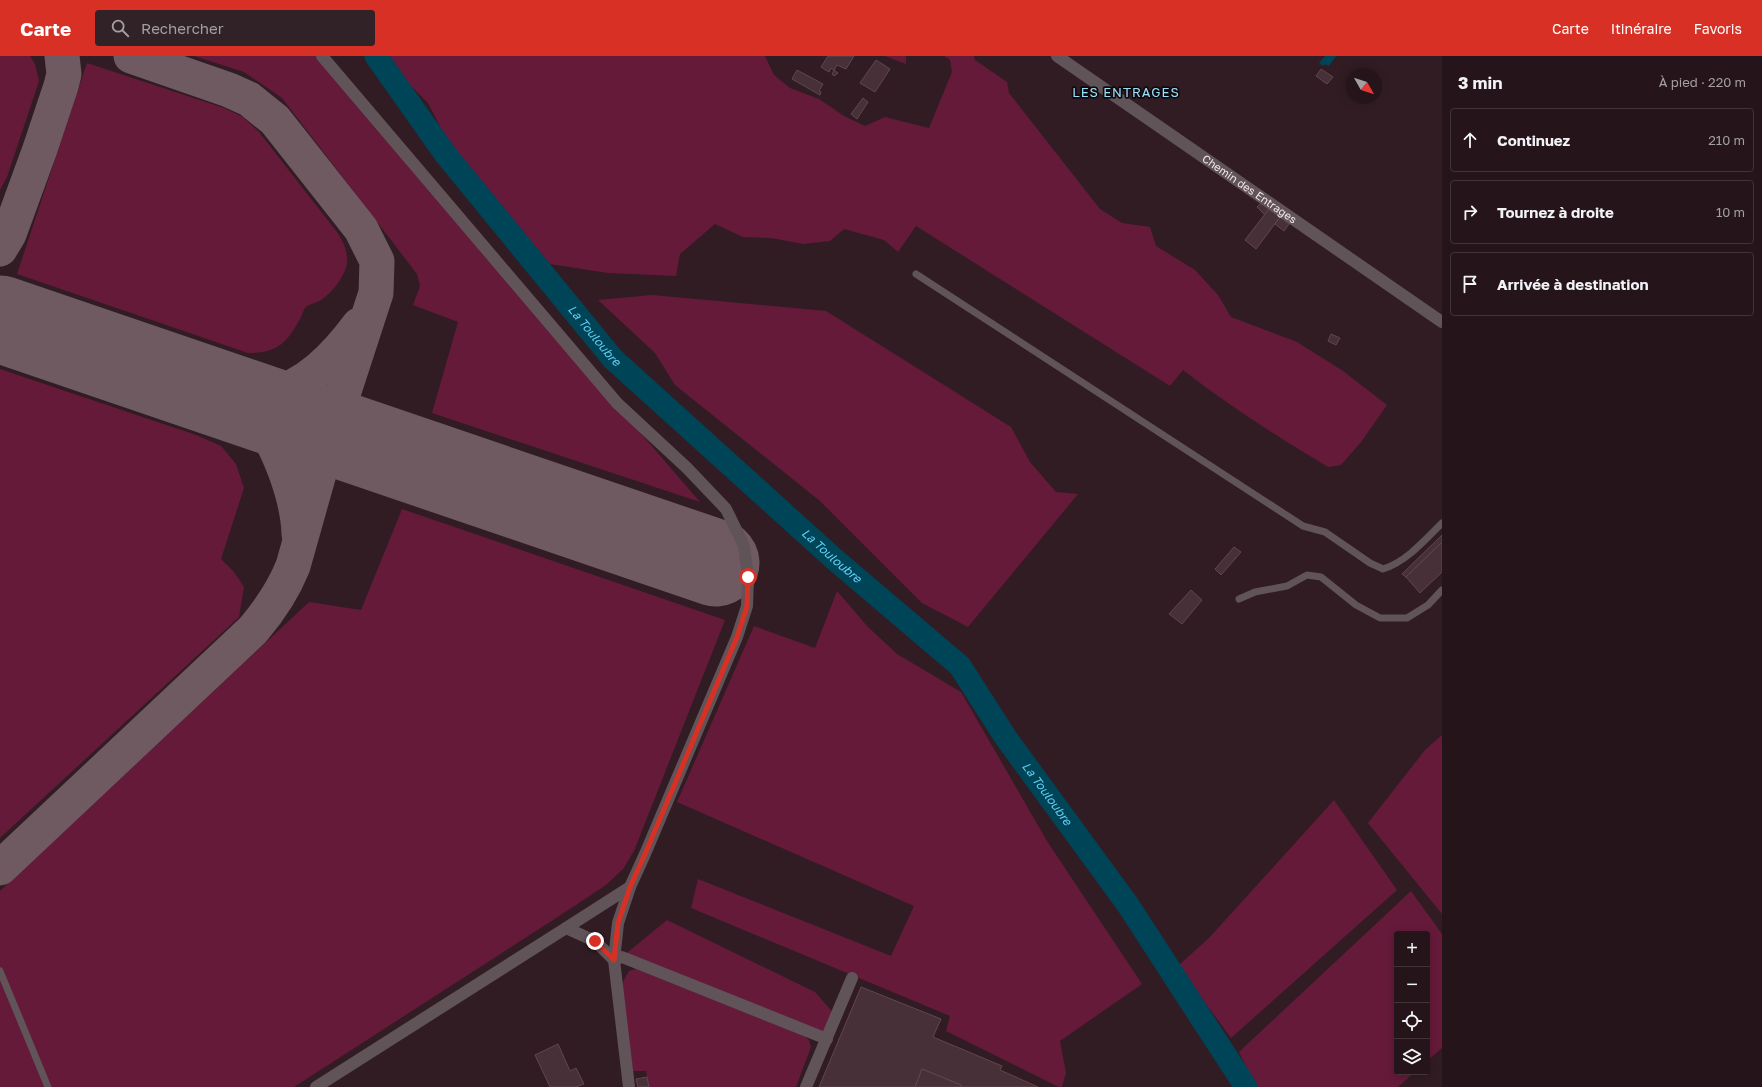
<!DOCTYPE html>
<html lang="fr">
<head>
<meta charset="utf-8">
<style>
  body { margin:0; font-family:"Golos Text",sans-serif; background:#312227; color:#f1f3f6 }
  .controls { position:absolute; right:12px; bottom:12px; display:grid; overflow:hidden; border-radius:4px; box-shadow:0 2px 10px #0003 }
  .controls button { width:36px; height:36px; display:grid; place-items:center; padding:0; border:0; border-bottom:1px solid #423439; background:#25151a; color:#f1f3f6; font:20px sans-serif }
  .compass { position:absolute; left:1346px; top:12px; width:36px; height:36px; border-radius:50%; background:#25151a; box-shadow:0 2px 10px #0003; rotate:129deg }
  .stop { position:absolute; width:12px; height:12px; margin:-9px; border:3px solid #d93025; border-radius:50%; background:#fff }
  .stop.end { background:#d93025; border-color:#fff; box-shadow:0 1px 4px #0008 }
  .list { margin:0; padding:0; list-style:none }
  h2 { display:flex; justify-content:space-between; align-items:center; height:52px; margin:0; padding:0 16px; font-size:17px }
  h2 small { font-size:13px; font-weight:400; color:#a39fa2 }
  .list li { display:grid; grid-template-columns:26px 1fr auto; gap:12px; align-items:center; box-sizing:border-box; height:64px; margin:0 8px 8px; padding:0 8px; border:1px solid #423439; border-radius:4px }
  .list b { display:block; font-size:15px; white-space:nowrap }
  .list em { font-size:13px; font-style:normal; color:#a39fa2 }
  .icon { flex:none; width:22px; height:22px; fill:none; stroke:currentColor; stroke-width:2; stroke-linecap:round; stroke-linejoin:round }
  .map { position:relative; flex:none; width:1442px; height:1031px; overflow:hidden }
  header { display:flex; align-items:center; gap:24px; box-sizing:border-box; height:56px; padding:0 20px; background:#d93025; color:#fff }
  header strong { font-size:19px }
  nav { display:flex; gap:22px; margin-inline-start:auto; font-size:14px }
  .search { width:280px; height:36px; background:#312227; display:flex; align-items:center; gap:10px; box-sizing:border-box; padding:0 14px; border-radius:4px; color:#a39fa2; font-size:15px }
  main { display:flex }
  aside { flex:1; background:#25151a }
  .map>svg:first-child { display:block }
  .green { fill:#651a3a }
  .water { fill:#004457 }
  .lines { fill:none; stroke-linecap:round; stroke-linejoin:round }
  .river { stroke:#004457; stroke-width:23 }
  .taxiway { stroke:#6e5a60; stroke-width:35 }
  .runway { stroke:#6e5a60; stroke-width:87 }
  .building { fill:#473037; stroke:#60474f }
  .service { stroke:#605458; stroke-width:7 }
  .minor { stroke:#605458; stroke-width:12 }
  .route { stroke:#d93025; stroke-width:5 }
  .labels { text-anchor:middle; stroke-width:3.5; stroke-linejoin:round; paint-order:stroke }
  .street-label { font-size:11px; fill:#f6e7eb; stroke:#13090c }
  .water-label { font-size:12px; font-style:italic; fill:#62d1f6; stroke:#13090c }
  .quarter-label { font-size:13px; letter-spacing:1px; fill:#98e0fa; stroke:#13090c }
</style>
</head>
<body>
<header>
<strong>Carte</strong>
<div class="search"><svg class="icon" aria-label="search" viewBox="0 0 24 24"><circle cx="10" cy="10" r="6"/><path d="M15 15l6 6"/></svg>Rechercher</div>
<nav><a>Carte</a><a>Itinéraire</a><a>Favoris</a></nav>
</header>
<main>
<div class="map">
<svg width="1442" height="1031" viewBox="0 0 1442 1031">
  <rect width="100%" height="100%" fill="#311c23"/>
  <g class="green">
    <path d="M0 0H30L35 8 39 25 7 121 0 134Z"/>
    <path d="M194 0H316L700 446 432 357 458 266 413 249 420 230 417 218 282 42 244 16Z"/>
    <path d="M387 0H765L774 19 790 32 819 43 844 60 865 70 885 61 929 72 952 16 950 4 944 0H974L975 4 1007 26 1009 37 1100 153 1122 167 1150 171 1156 190 1195 214 1218 239 1231 261 1297 286 1343 315 1387 349 1361 386 1341 409 1328 411C1278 381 1229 350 1183 314L1170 330 916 170 898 196 884 184 844 173 830 185 803 188 771 182 743 181 715 168 680 198 676 220 608 217 550 208 451 92 428 47 404 23Z"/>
    <path d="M885 0H906V8Z"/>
    <path d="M87 7 224 52 243 61 259 76 337 176C342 184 346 191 347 201 349 216 333 236 321 244 317 247 308 248 305 252 303 255 302 260 300 263 286 288 277 297 248 297L17 218Z"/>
    <path d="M652 239 826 255 1011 371 1030 406 1056 436 1078 438 968 571 922 547 820 445 675 329 655 297 598 244Z"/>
    <path d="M0 313 196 379 221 390 236 408 244 432 221 503 234 516 244 531 239 561 0 782Z"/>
    <path d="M402 453 725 564 634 795 623 813 606 829 573 851 294 1031H0V835L309 546 361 554Z"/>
    <path d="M837 535 868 571 897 598 961 636 1047 785 1142 928 1060 985 1066 1017 1062 1031H1059L946 975 950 960 691 852 698 823 891 900 914 850 677 746 754 570 815 592Z"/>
    <path d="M1442 679V858L1368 767 1425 694Z"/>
    <path d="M1334 744 1397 834 1231 982 1178 910 1209 882Z"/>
    <path d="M1411 835 1442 878V992L1427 1005V878H1397V1016H1415L1398 1031H1256L1239 996Z"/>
    <path d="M667 864 815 936 836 960 827 983 622 901Z"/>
    <path d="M636 913 803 979 809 984 811 991 796 1031H649L646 1015H633L619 933 629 915Z"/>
  </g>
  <path class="water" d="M1325 0H1336L1329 10 1325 8 1323 10 1319 7Z"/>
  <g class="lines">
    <path class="river" id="s1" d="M376 0 446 99 613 303 833 502 960 610 1006 682 1128 849 1246 1031"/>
    <g class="taxiway">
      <path d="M0 193 9 178 40 93 61 30 64 18 62 0"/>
      <path d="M229 340C241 340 254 342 266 340 306 332 336 300 359 269"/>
      <path d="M229 340C237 346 248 351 254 358 278 386 298 442 299 478"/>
      <path d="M0 812 253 574C270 554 283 535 293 510L331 375 376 237 377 205 361 173 275 64 249 43 229 34 131 0"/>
    </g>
    <path class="runway" d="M0 263 716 507"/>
  </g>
  <g class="building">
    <path d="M828 0H854L846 13 837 9 834 14 831 12 829 16 821 11Z"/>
    <path d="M876 4 890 13 875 36 860 27Z"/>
    <path d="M1321 13 1333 21 1327 28 1316 20Z"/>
    <path d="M797 14 823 28 819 35 821 36 820 39 792 23Z"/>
    <path d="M834 14 838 17 834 20 832 18Z"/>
    <path d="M863 42 868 46 857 63 851 58Z"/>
    <path d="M1262 146 1269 153 1265 159 1257 151Z"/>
    <path d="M1269 153 1280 161 1256 193 1245 184Z"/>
    <path d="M1280 161 1289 168 1284 175 1275 168Z"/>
    <path d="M1331 278 1340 282 1336 289 1328 285Z"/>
    <path d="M1442 479V486L1406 521 1402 518Z"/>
    <path d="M1442 486V516L1420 537 1406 521Z"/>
    <path d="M1234 491 1241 496 1221 519 1215 513Z"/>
    <path d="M1191 534 1202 544 1182 568 1169 558Z"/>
    <path d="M861 931 941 963 933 981 1002 1010 1000 1014 1038 1031H961V1029L922 1013 915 1031H819Z"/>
    <path d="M558 988 570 1015 576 1012 584 1028 576 1031H550L535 999Z"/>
    <path d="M922 1013 961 1029V1031H915Z"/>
    <path d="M647 1021 649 1031H638L636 1023Z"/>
  </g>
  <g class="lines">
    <g class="service">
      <path d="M916 218 1303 470 1325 476 1370 507 1383 513C1406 506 1425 484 1442 467"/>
      <path d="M1239 543 1255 536 1287 530 1307 519 1321 521 1356 549 1380 562H1407L1428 549 1442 534"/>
      <path d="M0 915 48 1031"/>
    </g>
    <g class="minor">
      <path d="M322 0 617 347 687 412 726 453 744 490 748 521 747 550 737 581 645 798 630 831 618 867 614 904 629 1031"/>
      <path id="s2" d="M1057 0 1442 266"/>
      <path d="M566 872 630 831"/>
      <path d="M316 1031 566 872 595 885 614 904 622 901 827 983"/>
      <path d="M806 1031 852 922"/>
    </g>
  </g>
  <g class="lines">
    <path class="route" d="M595 885 614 904 618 867 630 831 645 798 737 581 747 550 748 521"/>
  </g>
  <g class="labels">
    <g class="street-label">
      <text dy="4" stroke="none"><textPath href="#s2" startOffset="234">Chemin des Entrages</textPath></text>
    </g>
    <g class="water-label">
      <text dy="4" stroke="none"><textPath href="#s1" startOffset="355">La Touloubre</textPath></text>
      <text dy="4" stroke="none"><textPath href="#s1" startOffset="679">La Touloubre</textPath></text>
      <text dy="4" stroke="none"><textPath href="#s1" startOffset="1003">La Touloubre</textPath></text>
    </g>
    <g class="quarter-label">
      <text x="1126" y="41">LES ENTRAGES</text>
    </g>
  </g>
</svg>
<div class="controls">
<button>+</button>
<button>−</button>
<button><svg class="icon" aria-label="locate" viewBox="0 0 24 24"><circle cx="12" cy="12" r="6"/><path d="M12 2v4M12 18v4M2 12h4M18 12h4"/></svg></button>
<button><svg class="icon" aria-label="layers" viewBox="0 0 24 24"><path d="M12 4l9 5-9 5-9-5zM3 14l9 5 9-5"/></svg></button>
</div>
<svg class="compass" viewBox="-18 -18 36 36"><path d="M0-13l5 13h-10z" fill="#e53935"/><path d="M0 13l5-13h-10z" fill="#a39fa2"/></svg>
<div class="stop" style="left:748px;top:521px"></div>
<div class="stop end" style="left:595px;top:885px"></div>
</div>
<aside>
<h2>3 min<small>À pied · 220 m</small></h2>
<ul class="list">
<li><svg class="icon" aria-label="ahead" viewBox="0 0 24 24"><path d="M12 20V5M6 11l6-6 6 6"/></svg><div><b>Continuez</b></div><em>210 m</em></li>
<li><svg class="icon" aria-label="right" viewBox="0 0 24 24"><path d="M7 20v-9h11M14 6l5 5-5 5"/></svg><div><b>Tournez à droite</b></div><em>10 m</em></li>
<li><svg class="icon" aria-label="arrive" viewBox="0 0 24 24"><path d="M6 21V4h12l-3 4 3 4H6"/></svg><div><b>Arrivée à destination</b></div></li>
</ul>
</aside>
</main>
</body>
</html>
